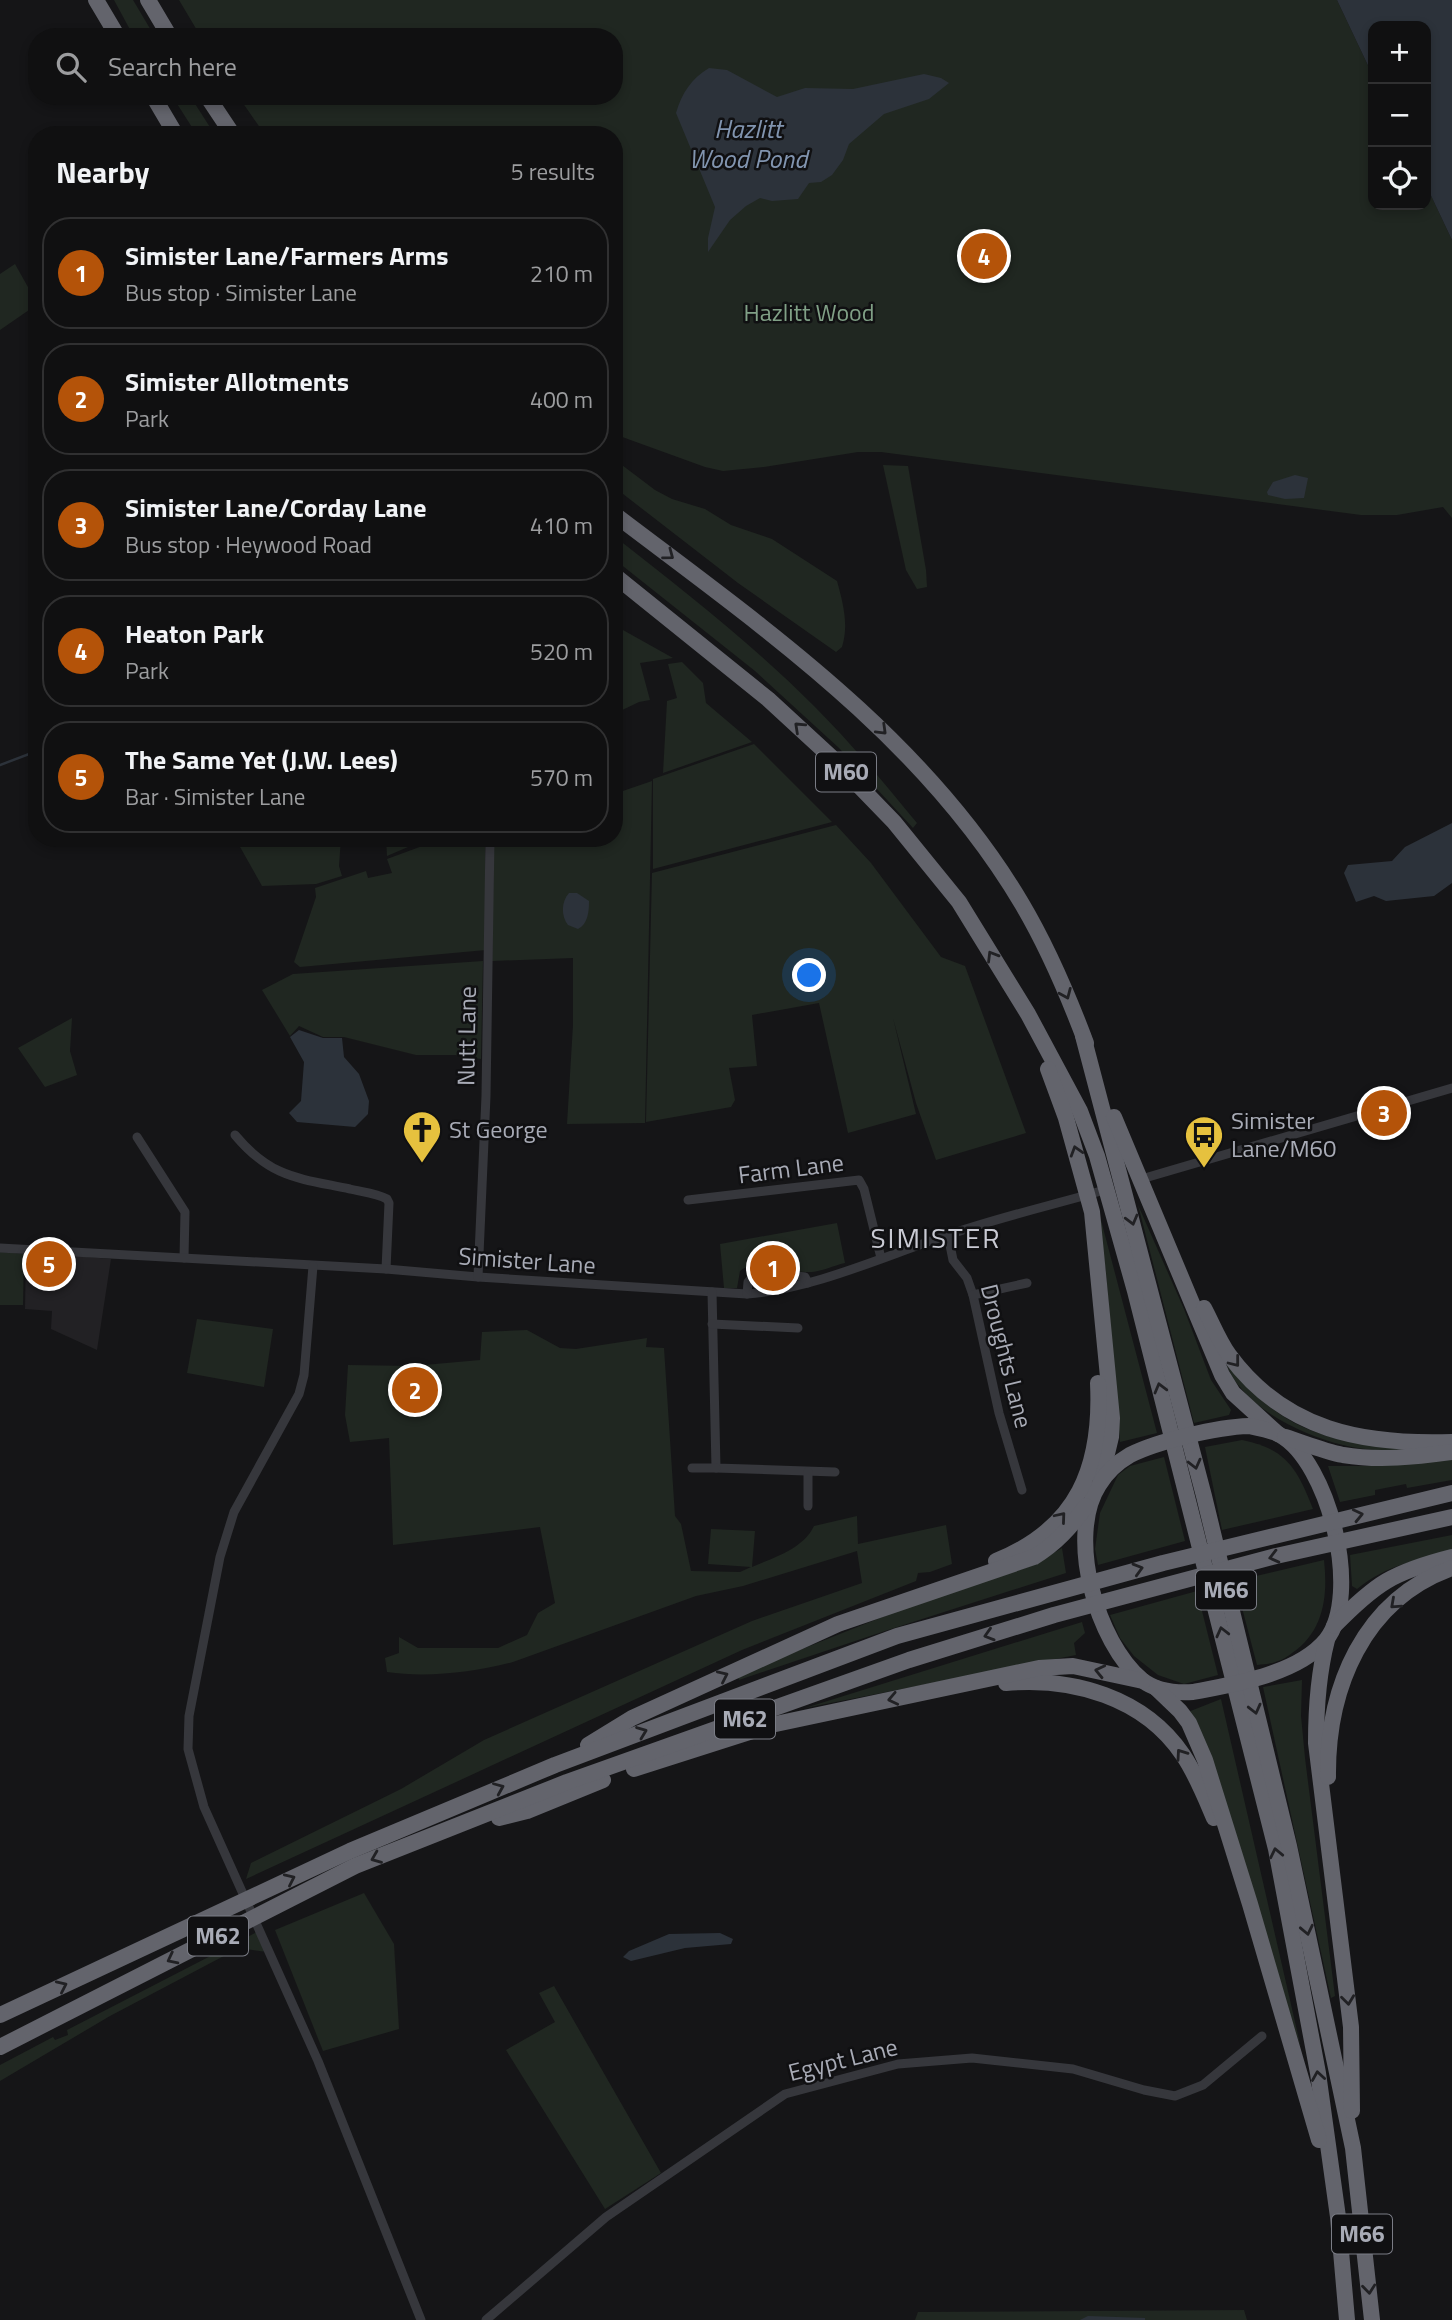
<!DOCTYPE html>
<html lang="en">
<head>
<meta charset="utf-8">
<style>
  body { margin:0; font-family:"Titillium Web",sans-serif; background:#19191a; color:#f1f3f6 }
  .controls { position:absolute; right:21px; top:21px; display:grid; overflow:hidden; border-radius:14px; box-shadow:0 4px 10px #0003 }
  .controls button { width:63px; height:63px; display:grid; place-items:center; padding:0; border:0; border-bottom:2px solid #303031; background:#101011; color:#f1f3f6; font:35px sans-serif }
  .you { position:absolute; left:810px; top:976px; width:24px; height:24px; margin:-18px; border:5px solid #fff; border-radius:50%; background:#1a73e8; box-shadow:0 0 0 10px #1a73e833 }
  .badge { display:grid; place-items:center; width:46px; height:46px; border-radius:50%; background:#b45309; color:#fff; font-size:23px; font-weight:700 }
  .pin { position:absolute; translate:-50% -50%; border:4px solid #fff; box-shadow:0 2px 7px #0006 }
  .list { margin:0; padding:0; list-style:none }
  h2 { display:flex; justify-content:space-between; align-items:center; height:91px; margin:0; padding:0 28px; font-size:30px }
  h2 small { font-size:23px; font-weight:400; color:#9c9d9f }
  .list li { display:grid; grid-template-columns:46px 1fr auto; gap:21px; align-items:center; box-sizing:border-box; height:112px; margin:0 14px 14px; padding:0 14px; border:2px solid #303031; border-radius:28px }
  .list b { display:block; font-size:26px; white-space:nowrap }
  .list p { margin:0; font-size:23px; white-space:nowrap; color:#9c9d9f }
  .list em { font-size:23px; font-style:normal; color:#9c9d9f }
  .icon { flex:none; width:38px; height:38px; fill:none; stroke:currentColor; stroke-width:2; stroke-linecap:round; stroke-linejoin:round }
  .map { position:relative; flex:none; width:1452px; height:2320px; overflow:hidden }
  .search { position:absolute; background:#101011; box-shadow:0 4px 10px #0003; left:28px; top:28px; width:595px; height:77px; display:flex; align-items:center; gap:18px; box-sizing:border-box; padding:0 24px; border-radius:28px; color:#9c9d9f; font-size:26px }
  .panel { position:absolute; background:#101011; box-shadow:0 4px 10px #0003; left:28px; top:126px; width:595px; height:721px; border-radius:28px }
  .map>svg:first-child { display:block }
  .built { fill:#222124 }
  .green { fill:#202721 }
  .water { fill:#2c323a }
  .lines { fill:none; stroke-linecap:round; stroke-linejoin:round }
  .stream { stroke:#2c323a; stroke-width:2.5 }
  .minor { stroke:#36373c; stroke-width:9 }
  .motorway { stroke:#63646c; stroke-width:16 }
  .oneway { stroke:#212124 }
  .labels { text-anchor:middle; stroke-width:5; stroke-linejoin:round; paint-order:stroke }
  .shield { fill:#101012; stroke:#7a7c85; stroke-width:2 }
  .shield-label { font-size:23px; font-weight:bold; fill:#a8abb6 }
  .park-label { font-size:24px; fill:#80a086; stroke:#101012 }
  .street-label { font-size:24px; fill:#a8abb6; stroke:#101012 }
  .poi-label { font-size:24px; fill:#a8abb6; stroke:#101012; text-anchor:start }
  .water-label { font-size:26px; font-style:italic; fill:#8194af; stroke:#101012 }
  .quarter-label { font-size:28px; letter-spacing:2px; fill:#c9cad3; stroke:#101012 }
</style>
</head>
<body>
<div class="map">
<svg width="1452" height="2320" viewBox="0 0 1452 2320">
  <rect width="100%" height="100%" fill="#151517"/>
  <path class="built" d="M26 1252 111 1259 97 1350 51 1329 52 1311 25 1309Z"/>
  <g class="green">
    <path d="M114 0H133L155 37H134Z"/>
    <path d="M179 0H1337L1373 76V205H1426V185L1452 240V518L1443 507 1397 515H1361L881 452H858L764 467 723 471 705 467 614 434V135H265L238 96H614V37H201Z"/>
    <path d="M172 96H190L215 135H197Z"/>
    <path d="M15 264 33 296 29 310 0 330V274Z"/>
    <path d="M614 459 655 490 672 499 705 509 731 525 772 539 837 581C843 603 849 625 842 647L836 652 738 583 614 487Z"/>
    <path d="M883 465 908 466 926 570 927 587 917 589 906 570Z"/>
    <path d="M614 536C683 590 752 644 814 706 851 743 884 783 917 823L913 828 839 748 755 671 614 559Z"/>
    <path d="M614 625 673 658 640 663 650 700 639 702 614 714Z"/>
    <path d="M682 662 703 683 706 703 752 742 663 773 667 701 677 698 668 664Z"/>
    <path d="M754 744 832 822 653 869V779Z"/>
    <path d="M652 781 645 1123 567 1124 573 1025V958L492 961 494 838H614V794Z"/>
    <path d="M836 825 871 863 941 957 965 966 1026 1133 936 1160 916 1103 893 1018 916 1114 848 1133 819 1003 752 1015 757 1066 729 1068 735 1100 731 1107 646 1122 652 873Z"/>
    <path d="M235 838H341L339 866 342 876 316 884 262 886Z"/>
    <path d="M386 838H429L387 856Z"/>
    <path d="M444 838H485L486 950 300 967 294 962 316 897 315 888 366 871 368 878 392 873 387 859Z"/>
    <path d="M483 961 481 1059 455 1055H416L344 1037H323L299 1026 290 1036 262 990 293 974Z"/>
    <path d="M72 1018 70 1051 77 1075 45 1087 18 1048Z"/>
    <path d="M1096 1201 1157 1433 1120 1442 1106 1273Z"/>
    <path d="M1138 1205 1184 1309 1211 1380 1231 1410 1229 1415 1194 1423Z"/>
    <path d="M837 1223 845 1263C831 1266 820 1273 806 1272 781 1271 763 1254 740 1271L737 1288H724L720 1244Z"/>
    <path d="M0 1252 24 1254 23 1305H0Z"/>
    <path d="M197 1319 273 1329 264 1387 187 1373Z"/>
    <path d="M527 1330 560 1348 576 1349 647 1338 646 1347 664 1348 675 1516 681 1524 691 1571 740 1572 751 1567 708 1564 711 1529 755 1531 752 1567C775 1557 803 1549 814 1526L857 1516 858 1544 946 1525 952 1564 930 1572 918 1573 916 1581 742 1650 246 1879 251 1863 401 1789 484 1740 752 1621 862 1583 857 1551 743 1586 696 1596 513 1662C474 1672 428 1678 387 1672L385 1658 399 1653V1637L418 1648H498L527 1635 538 1613 555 1603 540 1527 393 1545 389 1438 350 1442 345 1415 348 1365 413 1366 480 1360 482 1332Z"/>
    <path d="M1226 1364C1239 1377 1251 1391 1265 1403 1307 1439 1360 1446 1414 1447V1451C1390 1451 1366 1451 1343 1445 1307 1436 1263 1416 1240 1387 1234 1381 1230 1372 1226 1364Z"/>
    <path d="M1242 1440C1287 1449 1297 1469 1313 1509L1222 1530 1205 1447Z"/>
    <path d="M1164 1457 1185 1541 1098 1565 1095 1549 1100 1513 1118 1475 1130 1466Z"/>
    <path d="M1452 1459V1480L1407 1488 1406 1484 1375 1490V1495L1340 1502 1328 1466H1370Z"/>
    <path d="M1452 1535V1551C1416 1560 1387 1565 1357 1589L1352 1586 1350 1555Z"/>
    <path d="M1062 1548 1066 1573 888 1630 739 1680 737 1675 910 1606 1031 1566Z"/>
    <path d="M1324 1560C1328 1596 1324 1631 1292 1653 1288 1656 1283 1660 1278 1661 1272 1664 1264 1664 1257 1665L1235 1581Z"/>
    <path d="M1197 1591 1218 1675 1184 1684 1158 1675 1134 1656 1120 1638 1110 1615Z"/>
    <path d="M1082 1622 1085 1633 1074 1643 1076 1655 805 1708Z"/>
    <path d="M1302 1680 1301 1716 1305 1758 1335 1996 1331 1998 1263 1687Z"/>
    <path d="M1221 1699 1301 2048 1195 1723 1188 1712Z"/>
    <path d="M364 1893 394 1944 399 2029 323 2051 275 1930Z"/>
    <path d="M259 1931 267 1952 239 1948 110 2016 0 2081V2065L53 2037 55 2040 68 2035 67 2030Z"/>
    <path d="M554 1986 661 2173 605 2209 506 2050 555 2022 539 1993Z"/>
    <path d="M1244 2310 1247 2320H915L918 2312Z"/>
  </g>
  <g class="water">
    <path d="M1337 0H1452V240L1426 185V26H1373V76Z"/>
    <path d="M709 68 727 70 777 97 805 88 853 89 924 74 941 78 949 83 929 99 884 114 849 144 843 160 832 175 821 182 809 183 798 199 772 201 760 198 746 206 730 220 708 252V238L715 207 676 113C682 93 691 79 709 68Z"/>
    <path d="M1295 475 1308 478 1304 498 1285 499 1268 495 1267 492 1273 482Z"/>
    <path d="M1452 823V883L1434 896 1386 901 1374 896 1356 902 1344 873 1348 865 1392 861 1405 847Z"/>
    <path d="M569 893H577L589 901C589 911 588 924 578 929L568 925C561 916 561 902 569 893Z"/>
    <path d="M299 1030 323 1038H342L344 1057 359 1074 369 1101 368 1114 355 1127 297 1122 289 1113 301 1101 304 1062 290 1037Z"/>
    <path d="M720 1933 733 1939 731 1944 685 1948 631 1961 623 1957 629 1951 669 1934Z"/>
    <path d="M1088 2316 1145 2318V2320H1080Z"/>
  </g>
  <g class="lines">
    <path class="stream" d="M0 765 37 751"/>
    <g class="minor">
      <path d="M235 1135C271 1178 298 1178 350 1189 362 1192 376 1193 387 1199L389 1203 386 1269"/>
      <path d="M137 1137 185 1212 184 1258"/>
      <path d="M1138 1180 1452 1088"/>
      <path d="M688 1200 859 1180 864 1189 881 1258"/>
      <path d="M948 1235 953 1260 967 1278 973 1295 999 1413 1022 1490"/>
      <path d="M0 1248 386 1269 478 1277 747 1294C812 1289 880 1258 942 1237 996 1218 1053 1205 1108 1189"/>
      <path d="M313 1266 304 1375 299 1394 234 1512 220 1557 189 1716 188 1749 204 1807 318 2061 421 2320"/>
      <path d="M478 1277 486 1096 490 838"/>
      <path d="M712 1292 716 1468 835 1472"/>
      <path d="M747 1294 748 1282 758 1271 805 1277 808 1283"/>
      <path d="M973 1295 1027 1283"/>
      <path d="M712 1324 798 1328"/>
      <path d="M692 1468H716"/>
      <path d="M808 1472V1506"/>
      <path d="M486 2320 606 2217 785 2094 898 2064 972 2058 1073 2069 1144 2090 1175 2096 1203 2085 1262 2036"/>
    </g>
    <g class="motorway">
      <path d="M96 0 118 37"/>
      <path d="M148 0 170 37"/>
      <path d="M153 96 176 135"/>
      <path d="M207 96 233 135"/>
      <path d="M614 514C764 628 924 738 1022 904 1048 948 1068 995 1086 1043"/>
      <path d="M614 575 768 699 831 757 894 822 959 902 1028 1014 1080 1111 1097 1156 1135 1291 1276 1849 1318 2073 1338 2217 1347 2320"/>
      <path d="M1083 1036 1204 1496 1289 1846 1353 2148 1372 2320"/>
      <path d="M1048 1069 1066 1118 1092 1212 1112 1418 1111 1437 1101 1479"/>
      <path d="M1114 1117 1222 1375 1233 1393 1278 1434"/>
      <path d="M1204 1308C1212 1323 1219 1341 1229 1355 1285 1431 1363 1445 1452 1442"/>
      <path d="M1249 1426C1259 1428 1271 1430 1280 1435 1329 1462 1362 1595 1326 1640 1298 1674 1235 1684 1193 1692 1177 1693 1156 1691 1142 1680 1097 1643 1066 1536 1099 1485 1106 1473 1118 1462 1130 1455 1158 1441 1217 1427 1249 1426Z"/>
      <path d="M1285 1437C1304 1443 1323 1451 1343 1455 1379 1461 1415 1457 1452 1452"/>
      <path d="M996 1561C1078 1528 1102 1467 1098 1383"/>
      <path d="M1334 1626C1376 1583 1393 1572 1452 1557"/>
      <path d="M1327 1640C1318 1675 1316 1707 1316 1743L1351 2027 1352 2111"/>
      <path d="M1006 1683C1072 1677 1144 1697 1183 1755 1196 1774 1205 1797 1214 1818"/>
      <path d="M1156 1688 1180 1711 1189 1723 1205 1760 1250 1904 1319 2140"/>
      <path d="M588 1745 632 1718 838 1624 1034 1557C1056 1544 1071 1527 1086 1506"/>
      <path d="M634 1769 771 1725 1039 1668 1073 1666 1143 1681"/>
      <path d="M1328 1777C1327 1688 1363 1600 1452 1568"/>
      <path d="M499 1818 527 1811 603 1780"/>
      <path d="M0 2015 350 1851 555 1765 897 1636 1163 1563 1452 1493"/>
      <path d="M0 2047 355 1866 567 1782 909 1660 1054 1615 1276 1556 1452 1517"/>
    </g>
  </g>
  <defs><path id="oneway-chevron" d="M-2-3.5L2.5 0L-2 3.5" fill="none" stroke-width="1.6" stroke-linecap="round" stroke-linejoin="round" transform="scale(1.75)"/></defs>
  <g class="oneway">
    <use href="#oneway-chevron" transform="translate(669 555) rotate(37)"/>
    <use href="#oneway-chevron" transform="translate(799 727) rotate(-137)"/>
    <use href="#oneway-chevron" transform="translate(882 730) rotate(44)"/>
    <use href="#oneway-chevron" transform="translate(992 956) rotate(-121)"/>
    <use href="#oneway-chevron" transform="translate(1066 994) rotate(67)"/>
    <use href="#oneway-chevron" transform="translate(1076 1151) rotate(-107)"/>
    <use href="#oneway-chevron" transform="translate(1132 1220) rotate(75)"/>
    <use href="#oneway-chevron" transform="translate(1235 1362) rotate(52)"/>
    <use href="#oneway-chevron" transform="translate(1160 1388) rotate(-105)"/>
    <use href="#oneway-chevron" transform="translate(1195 1464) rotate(76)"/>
    <use href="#oneway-chevron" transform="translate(1358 1515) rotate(-13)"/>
    <use href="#oneway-chevron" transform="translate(1061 1517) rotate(-50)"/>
    <use href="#oneway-chevron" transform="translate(1274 1557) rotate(166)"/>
    <use href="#oneway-chevron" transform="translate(1138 1569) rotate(-16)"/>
    <use href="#oneway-chevron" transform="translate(1395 1604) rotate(138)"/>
    <use href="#oneway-chevron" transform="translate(1222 1632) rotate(-104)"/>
    <use href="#oneway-chevron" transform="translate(989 1635) rotate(163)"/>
    <use href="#oneway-chevron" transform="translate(1100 1671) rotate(-167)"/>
    <use href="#oneway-chevron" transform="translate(723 1676) rotate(-25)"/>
    <use href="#oneway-chevron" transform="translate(893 1699) rotate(168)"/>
    <use href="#oneway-chevron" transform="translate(1255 1709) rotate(76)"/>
    <use href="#oneway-chevron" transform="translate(642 1732) rotate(-21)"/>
    <use href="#oneway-chevron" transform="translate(1181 1754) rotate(-125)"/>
    <use href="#oneway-chevron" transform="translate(499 1788) rotate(-23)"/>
    <use href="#oneway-chevron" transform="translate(1276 1853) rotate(-102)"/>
    <use href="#oneway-chevron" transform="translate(376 1858) rotate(158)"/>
    <use href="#oneway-chevron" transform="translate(290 1879) rotate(-25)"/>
    <use href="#oneway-chevron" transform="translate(1307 1930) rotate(78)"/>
    <use href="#oneway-chevron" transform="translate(172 1959) rotate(153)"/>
    <use href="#oneway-chevron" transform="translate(62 1986) rotate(-25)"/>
    <use href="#oneway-chevron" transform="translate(1348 2000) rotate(83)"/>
    <use href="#oneway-chevron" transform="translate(1318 2076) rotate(-99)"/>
    <use href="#oneway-chevron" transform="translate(1369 2289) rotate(84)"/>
  </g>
  <defs>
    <g id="church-pin" transform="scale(2.0125)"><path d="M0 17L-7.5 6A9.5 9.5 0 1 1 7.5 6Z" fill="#e6c13e" stroke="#101012"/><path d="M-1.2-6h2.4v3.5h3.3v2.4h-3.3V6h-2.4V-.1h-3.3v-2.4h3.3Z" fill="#111"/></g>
    <g id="bus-pin" transform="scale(2.0125)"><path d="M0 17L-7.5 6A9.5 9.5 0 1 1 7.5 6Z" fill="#e6c13e" stroke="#101012"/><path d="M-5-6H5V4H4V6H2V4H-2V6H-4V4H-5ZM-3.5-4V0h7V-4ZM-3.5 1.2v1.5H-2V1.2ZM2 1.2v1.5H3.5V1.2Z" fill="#111"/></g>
  </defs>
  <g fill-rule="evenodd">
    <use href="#church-pin" x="422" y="1130"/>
    <use href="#bus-pin" x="1204" y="1135"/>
  </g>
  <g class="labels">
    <g class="shield">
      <rect x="816" y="752.5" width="60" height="39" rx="5"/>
      <rect x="1196" y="1570.5" width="60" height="39" rx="5"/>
      <rect x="715" y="1699.5" width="60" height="39" rx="5"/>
      <rect x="188" y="1916.5" width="60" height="39" rx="5"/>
      <rect x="1332" y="2214.5" width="60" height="39" rx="5"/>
    </g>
    <g class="shield-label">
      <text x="846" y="780">M60</text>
      <text x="1226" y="1598">M66</text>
      <text x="745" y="1727">M62</text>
      <text x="218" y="1944">M62</text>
      <text x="1362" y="2242">M66</text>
    </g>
    <g class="park-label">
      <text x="809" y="321">Hazlitt Wood</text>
    </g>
    <g class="street-label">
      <text transform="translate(467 1036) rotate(-89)" y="8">Nutt Lane</text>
      <text transform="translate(791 1169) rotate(-7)" y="8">Farm Lane</text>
      <text transform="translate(527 1261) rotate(4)" y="8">Simister Lane</text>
      <text transform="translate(1006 1356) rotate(76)" y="8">Droughts Lane</text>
      <text transform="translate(843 2060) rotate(-14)" y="8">Egypt Lane</text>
    </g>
    <g class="poi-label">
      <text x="1231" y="1129">Simister<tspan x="1231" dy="28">Lane/M60</tspan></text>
      <text x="449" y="1138">St George</text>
    </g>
    <g class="water-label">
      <text x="748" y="138">Hazlitt<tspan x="748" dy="30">Wood Pond</tspan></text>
    </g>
    <g class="quarter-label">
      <text x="936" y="1248">SIMISTER</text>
    </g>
  </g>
</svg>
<div class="controls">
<button>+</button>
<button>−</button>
<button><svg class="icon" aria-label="locate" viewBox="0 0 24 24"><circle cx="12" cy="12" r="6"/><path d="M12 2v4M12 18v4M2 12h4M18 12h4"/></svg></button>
</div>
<div class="you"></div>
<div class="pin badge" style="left:773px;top:1268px">1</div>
<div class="pin badge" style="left:415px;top:1390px">2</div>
<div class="pin badge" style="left:1384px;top:1113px">3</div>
<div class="pin badge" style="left:984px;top:256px">4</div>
<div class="pin badge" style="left:49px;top:1264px">5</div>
<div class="search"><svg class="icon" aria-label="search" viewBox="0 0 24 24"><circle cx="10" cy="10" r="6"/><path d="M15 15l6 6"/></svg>Search here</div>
<section class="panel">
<h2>Nearby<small>5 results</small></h2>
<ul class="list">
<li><span class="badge">1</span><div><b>Simister Lane/Farmers Arms</b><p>Bus stop · Simister Lane</p></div><em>210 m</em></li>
<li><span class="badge">2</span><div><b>Simister Allotments</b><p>Park</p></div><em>400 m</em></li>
<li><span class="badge">3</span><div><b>Simister Lane/Corday Lane</b><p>Bus stop · Heywood Road</p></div><em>410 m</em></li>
<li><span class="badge">4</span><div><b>Heaton Park</b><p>Park</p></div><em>520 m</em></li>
<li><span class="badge">5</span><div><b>The Same Yet (J.W. Lees)</b><p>Bar · Simister Lane</p></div><em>570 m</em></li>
</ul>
</section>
</div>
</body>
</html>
